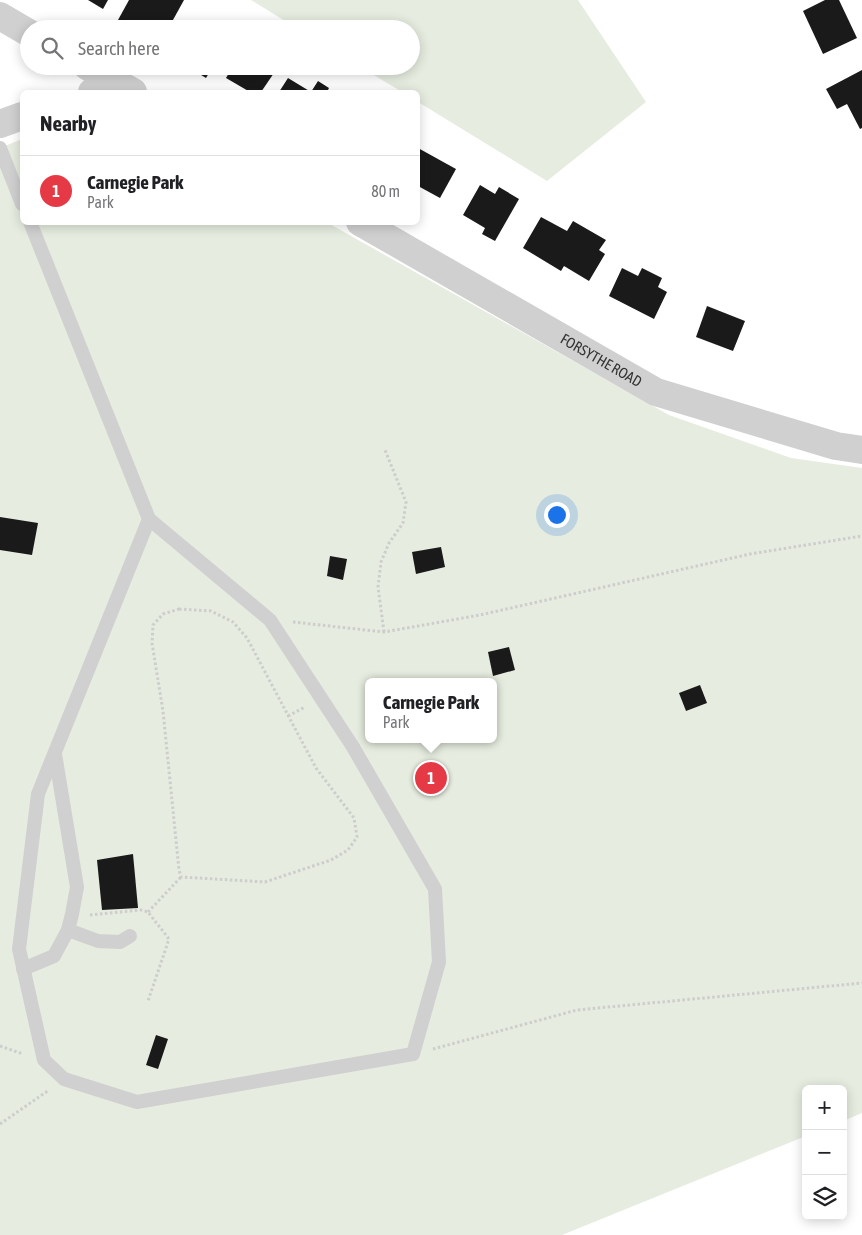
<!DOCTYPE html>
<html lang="en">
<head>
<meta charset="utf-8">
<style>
  body { margin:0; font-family:"Asap Condensed",sans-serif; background:#f2f2f2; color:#202124 }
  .controls { position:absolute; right:15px; bottom:15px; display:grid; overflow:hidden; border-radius:8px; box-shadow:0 2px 12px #0003 }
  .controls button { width:45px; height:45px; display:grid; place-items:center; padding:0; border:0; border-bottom:1px solid #e0e0e0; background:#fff; color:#202124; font:25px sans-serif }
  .you { position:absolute; left:556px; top:514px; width:18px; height:18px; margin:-12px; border:4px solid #fff; border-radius:50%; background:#1a73e8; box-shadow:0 0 0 8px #1a73e833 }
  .badge { display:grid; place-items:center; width:32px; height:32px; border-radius:50%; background:#e63946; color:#fff; font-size:16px; font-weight:700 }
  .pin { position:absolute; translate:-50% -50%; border:2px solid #fff; box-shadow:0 1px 5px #0006 }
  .popup { position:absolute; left:365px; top:678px; width:132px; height:65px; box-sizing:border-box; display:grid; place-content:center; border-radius:8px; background:#fff; filter:drop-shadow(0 1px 4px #0005); font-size:16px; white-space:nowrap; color:#757577 }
  .popup b { font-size:19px; color:#202124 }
  .popup::after { content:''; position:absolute; left:50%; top:100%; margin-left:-10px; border:10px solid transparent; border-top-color:#fff }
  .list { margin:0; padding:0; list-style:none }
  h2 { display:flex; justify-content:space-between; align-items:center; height:65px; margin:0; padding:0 20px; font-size:21px }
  h2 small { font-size:16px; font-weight:400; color:#757577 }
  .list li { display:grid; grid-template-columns:32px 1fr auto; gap:15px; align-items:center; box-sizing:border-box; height:70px; padding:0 20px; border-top:1px solid #e0e0e0 }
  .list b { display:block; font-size:19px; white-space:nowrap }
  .list p { margin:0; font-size:16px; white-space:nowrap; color:#757577 }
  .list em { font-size:16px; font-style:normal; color:#757577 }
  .icon { flex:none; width:28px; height:28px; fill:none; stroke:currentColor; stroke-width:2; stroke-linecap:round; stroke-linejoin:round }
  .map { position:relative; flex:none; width:862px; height:1235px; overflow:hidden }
  .search { position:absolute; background:#fff; box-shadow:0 2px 12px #0003; left:20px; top:20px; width:400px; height:55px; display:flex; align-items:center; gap:12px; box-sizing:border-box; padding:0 18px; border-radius:28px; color:#757577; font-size:19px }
  .panel { position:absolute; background:#fff; box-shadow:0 2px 12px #0003; left:20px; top:90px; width:400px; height:135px; border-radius:8px }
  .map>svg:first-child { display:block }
  .green { fill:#e6ecdf; fill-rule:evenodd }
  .building { fill:#1a1a1a }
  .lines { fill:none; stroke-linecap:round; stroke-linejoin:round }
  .path { stroke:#cdcdcd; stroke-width:3; stroke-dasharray:2.5 2.5; stroke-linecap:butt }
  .service { stroke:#d0d0d0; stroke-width:14 }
  .minor { stroke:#d0d0d0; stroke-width:28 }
  .tertiary { stroke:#d0d0d0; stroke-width:28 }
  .labels { text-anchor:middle; stroke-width:5; stroke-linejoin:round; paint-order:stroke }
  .street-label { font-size:15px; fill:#333; stroke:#fff }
</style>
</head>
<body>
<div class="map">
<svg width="862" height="1235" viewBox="0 0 862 1235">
  <rect width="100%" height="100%" fill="#fff"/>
  <g class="green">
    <path d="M251 0H578L646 102 547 181 418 102V92H402L359 66H411V29H298Z"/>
    <path d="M22 139V222L328 223 669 415 791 458 862 468V1113L843 1121V1089H806V1136L562 1235H0V148ZM368 682H494V739H368Z"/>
  </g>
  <g class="building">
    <path d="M88 0H108L103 9Z"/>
    <path d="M129 0H184L168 29H134L118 20Z"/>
    <path d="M825 0H839L857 38 823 54 803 11Z"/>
    <path d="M192 22 203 29H188Z"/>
    <path d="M196 66H213L206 78 193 70Z"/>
    <path d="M233 66H264L274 73 261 92H250L226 78Z"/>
    <path d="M862 70V128L860 129 847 104 837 109 826 89Z"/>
    <path d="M288 78 311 92 318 81 329 88 327 92H279Z"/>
    <path d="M418 148 456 169 440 198 418 186Z"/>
    <path d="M480 185 495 194 499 187 519 199 495 241 482 234 485 228 463 215Z"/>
    <path d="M541 217 567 231 573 221 606 240 599 250 605 254 589 281 564 266 561 271 523 248Z"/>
    <path d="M622 268 638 276 642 268 662 278 658 287 667 292 654 319 609 296Z"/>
    <path d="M707 306 745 321 733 351 696 337Z"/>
    <path d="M0 517 38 523 32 555 0 550Z"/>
    <path d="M441 547 445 567 416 574 412 552Z"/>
    <path d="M330 556 347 559 343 580 327 576Z"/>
    <path d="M509 647 515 670 493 676 488 652Z"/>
    <path d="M700 685 707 703 686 711 679 693Z"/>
    <path d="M133 854 138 908 102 910 97 860Z"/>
    <path d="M156 1035 168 1039 158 1069 146 1065Z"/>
  </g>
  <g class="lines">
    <g class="path">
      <path d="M179 609 211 611 233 622 247 638 316 768 354 818 357 837 348 850 331 860 265 882 181 877 179 870 163 711 152 643 153 625 163 614Z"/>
      <path d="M293 622 384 632 480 615 750 554 862 536"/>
      <path d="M384 632 378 587 381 562 389 543 403 523 406 502 385 450"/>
      <path d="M288 716 305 707"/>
      <path d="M148 912 181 877"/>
      <path d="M90 915 141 910 148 912 169 939 148 1001"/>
      <path d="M0 1046 23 1054"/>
      <path d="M433 1049 577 1010 862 983"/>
      <path d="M0 1124 49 1090"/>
    </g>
    <g class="service">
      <path d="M0 148 22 204"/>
      <path d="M30 222 149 519 270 620 353 747 435 889 439 962 413 1054 137 1102 64 1079 44 1060 19 949 38 794 149 519"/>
      <path d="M68 930 98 941 120 942 130 936"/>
      <path d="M23 969 54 956 68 930 72 914 77 887 55 754"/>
    </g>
    <g class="minor">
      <path d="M92 92 108 78"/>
      <path d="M0 124 22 116"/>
    </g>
    <g class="tertiary">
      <path d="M0 16 29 33"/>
      <path d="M87 66 133 92"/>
      <path id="s1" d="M360 222 656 392 836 446 862 450"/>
    </g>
  </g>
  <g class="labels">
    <g class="street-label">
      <text dy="5" stroke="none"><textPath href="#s1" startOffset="278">FORSYTHE ROAD</textPath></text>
    </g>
  </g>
</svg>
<div class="controls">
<button>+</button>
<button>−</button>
<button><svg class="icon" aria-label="layers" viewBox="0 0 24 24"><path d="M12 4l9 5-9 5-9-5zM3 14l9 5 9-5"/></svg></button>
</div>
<div class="you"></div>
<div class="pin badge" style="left:431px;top:778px">1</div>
<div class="popup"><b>Carnegie Park</b>Park</div>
<div class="search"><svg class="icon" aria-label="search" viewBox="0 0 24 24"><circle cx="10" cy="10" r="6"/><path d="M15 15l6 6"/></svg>Search here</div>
<section class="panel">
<h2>Nearby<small></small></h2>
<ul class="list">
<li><span class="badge">1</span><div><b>Carnegie Park</b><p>Park</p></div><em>80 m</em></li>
</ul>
</section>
</div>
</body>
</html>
